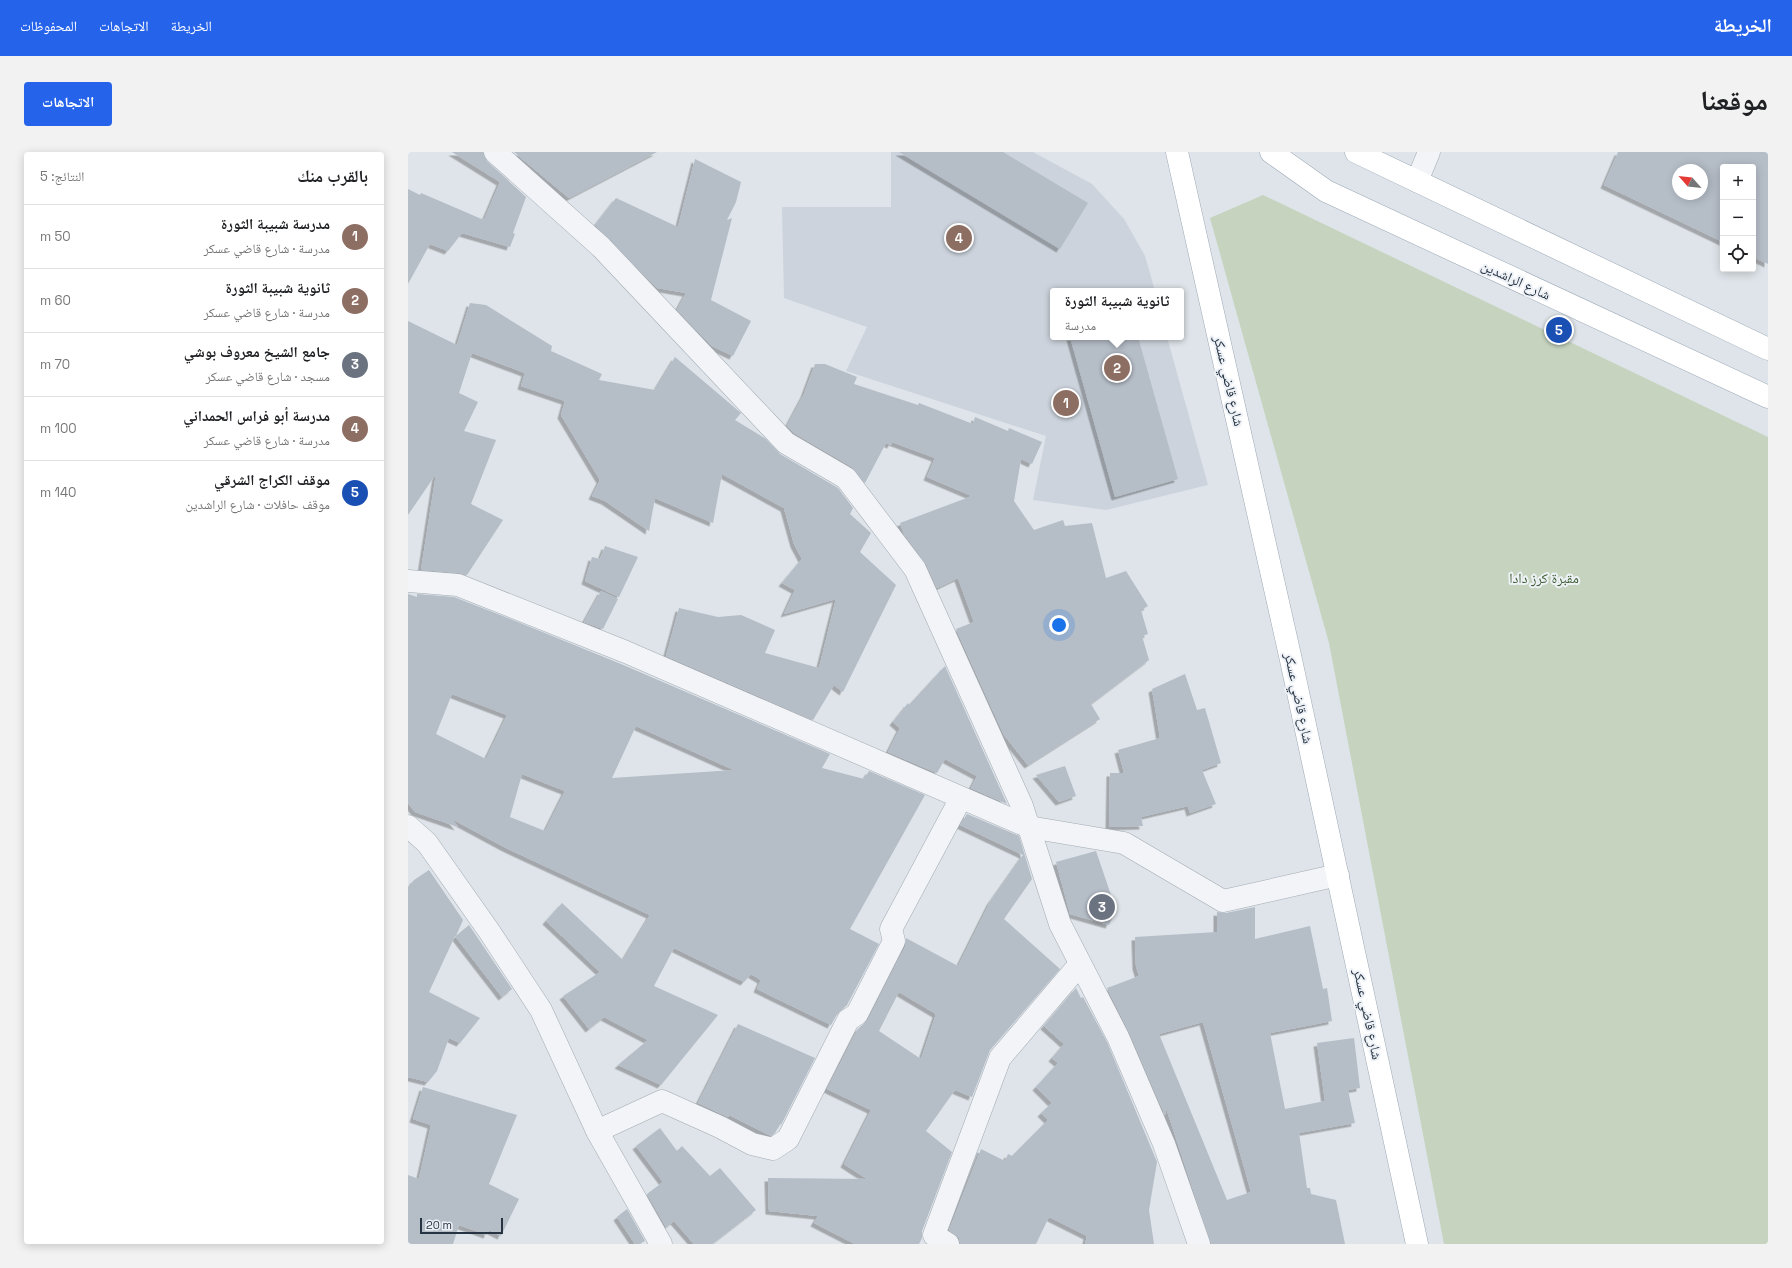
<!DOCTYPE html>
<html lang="ar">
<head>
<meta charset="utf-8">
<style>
  body { margin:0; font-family:"Space Grotesk","Noto Naskh Arabic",sans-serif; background:#f2f2f2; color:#202124; direction:rtl }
  .controls { position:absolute; right:12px; top:12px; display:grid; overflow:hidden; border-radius:4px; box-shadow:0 2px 10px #0003 }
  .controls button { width:36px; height:36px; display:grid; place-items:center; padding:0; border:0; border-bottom:1px solid #e0e0e0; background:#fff; color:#202124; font:20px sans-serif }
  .compass { position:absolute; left:1264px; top:12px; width:36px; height:36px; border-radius:50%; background:#fff; box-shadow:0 2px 10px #0003; rotate:297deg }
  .scale { position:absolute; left:12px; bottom:10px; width:83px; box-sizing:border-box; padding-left:4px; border:2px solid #263342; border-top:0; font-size:11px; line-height:14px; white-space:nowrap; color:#263342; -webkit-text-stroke:3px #eef2f7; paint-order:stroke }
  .you { position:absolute; left:651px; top:473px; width:14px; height:14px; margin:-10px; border:3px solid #fff; border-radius:50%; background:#1a73e8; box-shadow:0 0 0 6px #1a73e833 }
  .badge { display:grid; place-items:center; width:26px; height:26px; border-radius:50%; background:#2563eb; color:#fff; font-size:13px; font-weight:700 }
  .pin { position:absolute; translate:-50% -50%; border:2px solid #fff; box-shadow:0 1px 4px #0006 }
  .popup { position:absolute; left:642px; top:136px; width:134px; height:52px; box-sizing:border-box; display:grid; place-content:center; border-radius:4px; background:#fff; filter:drop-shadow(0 1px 3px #0005); font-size:13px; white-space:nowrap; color:#757577 }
  .popup b { font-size:15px; color:#202124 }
  .popup::after { content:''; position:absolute; left:50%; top:100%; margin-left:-8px; border:8px solid transparent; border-top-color:#fff }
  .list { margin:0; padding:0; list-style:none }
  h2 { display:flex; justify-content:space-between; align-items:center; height:52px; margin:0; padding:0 16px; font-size:17px }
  h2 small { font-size:13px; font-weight:400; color:#757577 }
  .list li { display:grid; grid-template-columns:26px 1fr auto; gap:12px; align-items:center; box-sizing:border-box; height:64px; padding:0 16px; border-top:1px solid #e0e0e0 }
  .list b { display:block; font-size:15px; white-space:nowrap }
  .list p { margin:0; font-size:13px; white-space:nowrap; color:#757577 }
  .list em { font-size:13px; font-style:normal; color:#757577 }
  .icon { flex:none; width:22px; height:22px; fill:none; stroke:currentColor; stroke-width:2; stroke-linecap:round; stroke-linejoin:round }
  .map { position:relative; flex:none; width:1360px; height:1092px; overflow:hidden; direction:ltr; border-radius:4px }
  header { display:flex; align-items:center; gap:24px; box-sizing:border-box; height:56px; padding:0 20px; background:#2563eb; color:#fff }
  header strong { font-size:19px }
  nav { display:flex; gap:22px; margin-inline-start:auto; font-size:14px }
  .intro { display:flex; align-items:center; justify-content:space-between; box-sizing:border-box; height:96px; padding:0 24px }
  h1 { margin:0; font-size:28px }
  .button { padding:10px 18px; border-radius:4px; background:#2563eb; color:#fff; font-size:14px; font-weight:700 }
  main { display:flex; gap:24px; padding:0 24px }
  aside { flex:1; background:#fff; border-radius:4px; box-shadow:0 2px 10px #0003 }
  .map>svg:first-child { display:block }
  .built { fill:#ccd3dc }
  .green { fill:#c6d4bf }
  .building { fill:#b5bdc7; fill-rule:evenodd; filter:url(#shadow) }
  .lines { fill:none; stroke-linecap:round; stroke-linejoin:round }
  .minor-casing { stroke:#a3abb4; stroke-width:23 }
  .major-casing { stroke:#9da9b6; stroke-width:23 }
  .minor { stroke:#f2f4f7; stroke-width:22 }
  .major { stroke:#fff; stroke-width:22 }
  .labels { text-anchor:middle; stroke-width:4; stroke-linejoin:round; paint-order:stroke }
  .street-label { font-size:14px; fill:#263342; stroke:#eef2f7 }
  .park-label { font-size:14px; fill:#3f5f32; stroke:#eef2f7 }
</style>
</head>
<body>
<header>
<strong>الخريطة</strong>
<nav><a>الخريطة</a><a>الاتجاهات</a><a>المحفوظات</a></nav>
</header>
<div class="intro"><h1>موقعنا</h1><a class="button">الاتجاهات</a></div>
<main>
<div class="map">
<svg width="1360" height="1092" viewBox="0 0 1360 1092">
  <defs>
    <filter id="shadow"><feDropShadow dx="-3.5" dy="3.5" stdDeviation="0" flood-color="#0004"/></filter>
  </defs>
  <rect width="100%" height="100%" fill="#dee4e9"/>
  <path class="built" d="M483 0H625L684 32 716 67 737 104 747 139H645V185H759L800 333 698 358 625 348 638 284 438 219 459 175 376 146 374 55H483Z"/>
  <path class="green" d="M855 43 1360 285V1092H1036L921 491 802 66Z"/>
  <g class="building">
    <path d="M44 0H75L79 9 118 45 105 81 107 82 102 95 54 81 40 99 22 92 0 132V37L12 43 13 41 76 68 92 30Z"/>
    <path d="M106 0H249L161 46Z"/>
    <path d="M491 0H595L680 51 652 97Z"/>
    <path d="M1210 0H1360V112L1345 105V15H1315V90L1196 33ZM1270 18H1294V42H1270Z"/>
    <path d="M287 7 333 30 328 50 319 68 324 66 303 148 343 169 325 204 304 194 269 158 278 141 249 136 187 73 208 46 270 75Z"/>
    <path d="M62 151 78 153 144 194 143 199 194 222 191 228 247 238 267 205 333 261 327 268 358 287 372 302 430 336 445 356 442 362 463 381 452 400 488 433 435 540 426 533 405 568 258 504 271 456 310 465 333 463 367 478 357 501 411 516 428 447 376 462 387 438 374 431 394 407 386 392 376 356 314 322 305 371 247 346 241 379 197 349 184 344 192 328 153 263 157 249 113 234 117 221 64 201 51 241 70 250 56 279 88 288 63 352 95 368 59 423 51 421 13 418 28 322 0 363V169L49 193Z"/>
    <path d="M662 185H730L770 327 707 345Z"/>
    <path d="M407 212H417L449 225 446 232 510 253 511 251 565 272 567 265 600 279 601 276 634 290 624 312 613 307 606 349 626 378 655 368 657 374 684 371 698 426 718 419 740 454 733 458 740 482 734 484 741 508 683 552 692 567 620 613 596 583 548 477 566 470 550 426 529 436 518 412 496 382 492 371 564 344 519 325 527 306 484 290 483 293 478 291 457 331 444 315 386 281 379 274 396 242Z"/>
    <path d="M197 394 230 405 211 445 177 429 184 405 192 407Z"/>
    <path d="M193 439 210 447 195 477 176 470Z"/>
    <path d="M0 442 9 445V442L46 445 100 466 213 512 422 602 414 616 456 627 461 619 517 643 442 777 471 792 439 853 429 862 423 873 349 837 353 828 343 822 336 830 266 796 246 834 310 863 253 933 210 913 240 888 196 865 181 877 155 844 192 820 138 769 154 751 215 808 242 763 98 696 44 667 50 675 7 660 0 651ZM44 542 99 563 78 607 28 582ZM228 574 326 618 204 626ZM114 622 157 639 137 679 102 665Z"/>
    <path d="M537 514 599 652 563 636 569 624 537 607 529 621 480 600 492 576 485 570 500 551 501 553Z"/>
    <path d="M777 522 789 558 797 556 813 611 794 618 808 652 782 661 780 654 733 665 735 674 701 675 702 621H716L710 598 752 586 744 537Z"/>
    <path d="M657 614 668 644 651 650 628 623Z"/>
    <path d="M559 662 611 684 624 727 596 767 652 817 582 898 564 945 547 938 518 979 544 1000 514 1079V1086L511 1092H447L406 1071 410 1064 361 1059 360 1026 459 1027 436 1012 463 958 419 937 450 877 460 868 497 795 498 786 550 814 582 750 615 703 552 673ZM491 840 528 862 513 907 471 879Z"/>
    <path d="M688 699 703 743 701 746 705 749 708 758 701 773 662 762 648 710Z"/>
    <path d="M21 718 55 768 48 784 61 773 104 837 94 845 47 784 21 840 72 866 52 891 41 886 29 919 20 930 0 925V738L6 728Z"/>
    <path d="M847 755V787L902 774 915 837 919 836 924 869 862 881 877 957 917 949 909 891 946 886 952 936 940 938 947 971 891 981 899 1036H902L903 1042 928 1048 937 1092H803L758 956 757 963 721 880 699 836 731 824 728 814 727 785 809 780V760L818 761ZM795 870 843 1040 819 1048 751 882Z"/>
    <path d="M668 836 673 846 675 845 699 890 749 1010 741 1058 746 1092H677L679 1084 641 1065 628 1092H552L551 1086 541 1078 573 997 597 1009 600 1002 604 1004 640 968 633 961 644 951 628 935 650 911 644 906 656 892 636 874Z"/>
    <path d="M330 872 407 906 373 973 372 972 367 981 363 984 321 963 320 965 290 951Z"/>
    <path d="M15 935 109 963 81 1032 111 1047 93 1084 81 1078 79 1083 51 1073 45 1092H0V1023L11 1027 23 973 5 967Z"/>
    <path d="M252 976 269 999 274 994 302 1024 312 1016 348 1058 304 1092H286L266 1069 258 1075 239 1042 255 1030 228 994Z"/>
    <path d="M219 1057 237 1089 231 1092H227L209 1065Z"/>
  </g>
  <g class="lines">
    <g class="minor-casing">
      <g id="minor">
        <path d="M87 0 193 95 378 291 438 326 507 417 614 654 652 772 710 885 756 992 791 1092"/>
        <path d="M1009 29 1021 0"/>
        <path d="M0 429 50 433 218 500 621 675 716 691 815 749 930 723"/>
        <path d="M0 674 19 691 81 779 133 858 189 979 253 1092"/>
        <path d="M189 979 254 949 312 975 344 992 365 997 380 987 440 868 449 862 486 789 483 777 553 646"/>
        <path d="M540 1092 526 1083 592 906 672 812"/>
      </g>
    </g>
    <g class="major-casing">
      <g id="major">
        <path d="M769 0 883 508 1009 1092"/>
        <path d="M863 0 918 39 1360 245"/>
        <path d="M948 0 1360 197"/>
      </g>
    </g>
    <use href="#minor" class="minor"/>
    <use href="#major" class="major"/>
  </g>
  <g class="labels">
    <g class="street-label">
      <text transform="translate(1108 128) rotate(25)" y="5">شارع الراشدين</text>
      <text transform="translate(821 229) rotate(77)" y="5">شارع قاضي عسكر</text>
      <text transform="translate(891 546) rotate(78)" y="5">شارع قاضي عسكر</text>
      <text transform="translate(960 862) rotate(78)" y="5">شارع قاضي عسكر</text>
    </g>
    <g class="park-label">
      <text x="1136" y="431">مقبرة كرز دادا</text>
    </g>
  </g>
</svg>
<div class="controls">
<button>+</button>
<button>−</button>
<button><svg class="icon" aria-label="locate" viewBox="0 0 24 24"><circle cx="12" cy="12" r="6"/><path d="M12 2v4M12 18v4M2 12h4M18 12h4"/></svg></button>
</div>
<svg class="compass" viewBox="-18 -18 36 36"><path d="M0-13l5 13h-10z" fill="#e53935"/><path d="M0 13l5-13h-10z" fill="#757577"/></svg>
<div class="scale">20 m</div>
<div class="you"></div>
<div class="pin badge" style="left:658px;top:251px;background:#8d6e63">1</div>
<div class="pin badge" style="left:709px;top:216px;background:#8d6e63">2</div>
<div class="popup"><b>ثانوية شبيبة الثورة</b>مدرسة</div>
<div class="pin badge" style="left:694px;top:755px;background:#6b7280">3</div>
<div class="pin badge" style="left:551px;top:86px;background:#8d6e63">4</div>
<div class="pin badge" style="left:1151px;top:178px;background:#1a4fb4">5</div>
</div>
<aside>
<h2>بالقرب منك<small>النتائج: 5</small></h2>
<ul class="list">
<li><span class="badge" style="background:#8d6e63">1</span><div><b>مدرسة شبيبة الثورة</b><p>مدرسة · شارع قاضي عسكر</p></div><em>50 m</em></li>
<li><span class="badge" style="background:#8d6e63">2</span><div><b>ثانوية شبيبة الثورة</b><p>مدرسة · شارع قاضي عسكر</p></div><em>60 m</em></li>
<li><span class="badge" style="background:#6b7280">3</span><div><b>جامع الشيخ معروف بوشي</b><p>مسجد · شارع قاضي عسكر</p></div><em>70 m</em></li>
<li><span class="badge" style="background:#8d6e63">4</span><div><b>مدرسة أبو فراس الحمداني</b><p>مدرسة · شارع قاضي عسكر</p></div><em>100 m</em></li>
<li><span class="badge" style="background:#1a4fb4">5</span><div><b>موقف الكراج الشرقي</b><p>موقف حافلات · شارع الراشدين</p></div><em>140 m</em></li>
</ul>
</aside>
</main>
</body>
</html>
